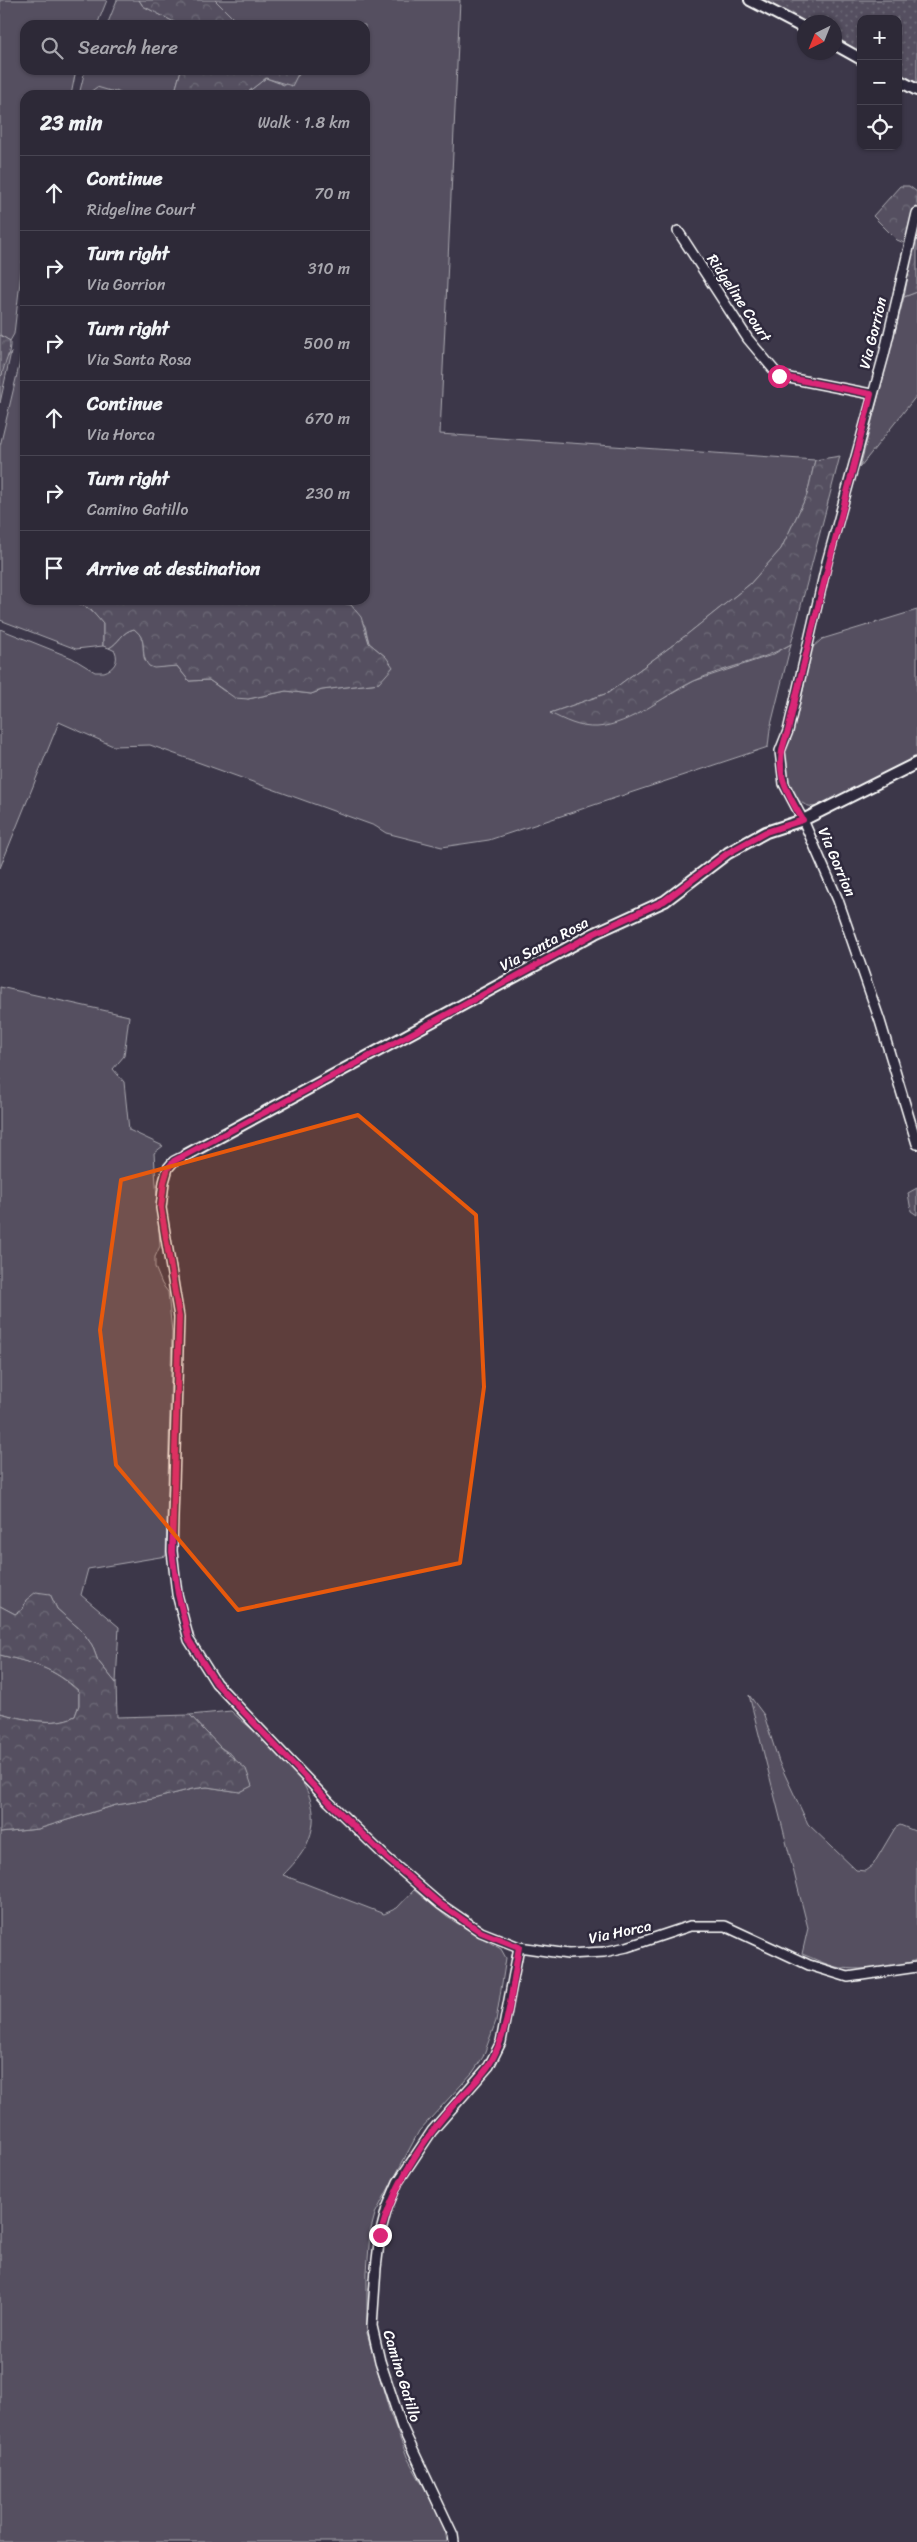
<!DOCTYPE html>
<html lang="en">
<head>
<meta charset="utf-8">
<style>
  body { margin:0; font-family:Sriracha,sans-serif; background:#35313f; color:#f1f3f6 }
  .controls { position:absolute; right:15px; top:15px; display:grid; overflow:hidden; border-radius:10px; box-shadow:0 1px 4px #0004 }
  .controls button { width:45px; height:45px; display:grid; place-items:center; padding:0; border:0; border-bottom:1px solid #484552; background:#2d2937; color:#f1f3f6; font:25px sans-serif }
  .compass { position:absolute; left:797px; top:15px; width:45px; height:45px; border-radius:50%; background:#2d2937; box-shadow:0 1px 4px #0004; rotate:223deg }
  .stop { position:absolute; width:15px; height:15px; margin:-11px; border:4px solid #db2777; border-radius:50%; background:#fff }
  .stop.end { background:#db2777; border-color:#fff; box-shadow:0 1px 5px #0008 }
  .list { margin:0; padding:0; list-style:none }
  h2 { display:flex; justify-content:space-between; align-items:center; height:65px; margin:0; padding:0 20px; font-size:21px }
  h2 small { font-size:16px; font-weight:400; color:#a7a6ad }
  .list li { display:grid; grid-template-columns:32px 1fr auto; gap:15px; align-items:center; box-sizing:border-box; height:75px; padding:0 20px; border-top:1px solid #484552 }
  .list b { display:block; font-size:19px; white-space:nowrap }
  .list p { margin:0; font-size:16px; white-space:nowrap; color:#a7a6ad }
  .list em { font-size:16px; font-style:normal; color:#a7a6ad }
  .icon { flex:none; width:28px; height:28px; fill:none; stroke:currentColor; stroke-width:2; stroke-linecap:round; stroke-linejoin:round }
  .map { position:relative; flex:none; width:917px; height:2542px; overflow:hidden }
  .search { position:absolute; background:#2d2937; box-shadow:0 1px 4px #0004; left:20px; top:20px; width:350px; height:55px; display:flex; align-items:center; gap:12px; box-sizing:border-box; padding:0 18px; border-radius:15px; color:#a7a6ad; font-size:19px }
  .panel { position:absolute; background:#2d2937; box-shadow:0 1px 4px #0004; left:20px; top:90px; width:350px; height:515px; border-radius:15px }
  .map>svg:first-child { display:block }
  .grass { fill:#555060; stroke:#aaa8b0 }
  .forest { fill:url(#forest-crowns); stroke:#aaa8b0 }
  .park { fill:url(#park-dots); stroke:#aaa8b0 }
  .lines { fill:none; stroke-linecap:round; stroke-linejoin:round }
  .minor-casing { stroke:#fff; stroke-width:12 }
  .tertiary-casing { stroke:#fff; stroke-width:14 }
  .minor { stroke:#2f2a3d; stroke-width:9 }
  .tertiary { stroke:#2f2a3d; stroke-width:10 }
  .route { stroke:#db2777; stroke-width:6 }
  .marked { fill:#e8590c; fill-opacity:0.2; stroke:#e8590c; stroke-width:4; stroke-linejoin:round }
  .labels { text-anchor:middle; stroke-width:5; stroke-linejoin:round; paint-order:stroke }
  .street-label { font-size:15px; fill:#fff; stroke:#2f2a3d }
</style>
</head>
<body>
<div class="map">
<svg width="917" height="2542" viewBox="0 0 917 2542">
  <defs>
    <pattern id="forest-crowns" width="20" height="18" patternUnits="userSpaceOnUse" patternTransform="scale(1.25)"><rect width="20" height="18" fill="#555060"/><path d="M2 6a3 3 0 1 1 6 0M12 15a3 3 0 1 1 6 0" fill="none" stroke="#6e6a78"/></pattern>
    <pattern id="park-dots" width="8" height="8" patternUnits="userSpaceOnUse" patternTransform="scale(1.25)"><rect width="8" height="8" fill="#555060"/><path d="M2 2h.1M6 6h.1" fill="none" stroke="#6e6a78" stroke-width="1.8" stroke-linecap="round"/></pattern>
  </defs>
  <rect width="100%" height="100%" fill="#3c3749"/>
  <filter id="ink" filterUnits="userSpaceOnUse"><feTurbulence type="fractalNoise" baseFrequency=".02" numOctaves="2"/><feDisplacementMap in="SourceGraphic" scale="10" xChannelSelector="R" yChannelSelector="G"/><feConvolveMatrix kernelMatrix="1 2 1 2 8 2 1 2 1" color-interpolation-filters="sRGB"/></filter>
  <g filter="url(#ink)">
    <g class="grass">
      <path d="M0 0H107L97 25H25V70H76L71 95H25V238L14 334 10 341 0 335Z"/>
      <path d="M117 0H139L143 6 180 25H107Z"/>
      <path d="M215 0H460L440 434 815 460 807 495 781 549 750 584 685 636 608 693 550 713 633 716 694 681 772 655 791 644 770 729 768 747 489 840 442 847 386 833 375 826 150 745 113 746 59 722 0 868V629L72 658 95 672H104C114 669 119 661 115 651L109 648C120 642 121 632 134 629 147 639 141 647 145 661L159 667 177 666 189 681 209 680 224 691 248 699 286 691 311 694 322 690 379 683 386 657 369 643 365 626 351 605 329 600H365V95H240V93L248 92 266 78 284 85 299 75 300 70H365V25H240Z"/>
      <path d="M85 70H181L174 95H124L116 91 79 95Z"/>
      <path d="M917 292V395L860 467 904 297Z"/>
      <path d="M25 320V600C58 600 82 594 103 624V646L76 649 0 620V446L19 366Z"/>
      <path d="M11 352 0 403V377L2 375 3 364Z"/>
      <path d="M917 610V757L822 806C794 813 781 777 785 754 788 734 797 714 802 695 806 680 807 661 813 647L822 639Z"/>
      <path d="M0 987 129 1016 124 1056 113 1069 124 1082 129 1130 163 1146 154 1153 160 1246 155 1257V1267L162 1284 168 1292 172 1332 166 1556 88 1569 81 1595 119 1627 116 1683 98 1661 92 1645 82 1631 57 1609 50 1594 26 1600 24 1609 15 1614 0 1606Z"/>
      <path d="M917 1188V1215L911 1211 908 1193Z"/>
      <path d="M0 1655C33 1663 53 1667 79 1692V1705L75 1716C54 1727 23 1719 0 1713Z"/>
      <path d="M749 1695 764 1715 779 1762 808 1824 856 1870 865 1871 873 1865 895 1828 900 1825 917 1832V1959C901 1969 854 1971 836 1967 824 1964 813 1958 802 1954L808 1928Z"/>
      <path d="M231 1711C267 1744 334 1787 307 1844 301 1856 292 1866 283 1875L384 1914 397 1908 414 1890 447 1917 501 1949 506 1958 496 2021 483 2057 473 2072 419 2131 375 2214 370 2233 367 2272V2333L390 2413 408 2459 444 2522 447 2542H0V1833L38 1829 116 1805 153 1799 192 1789 207 1787 240 1792 251 1786 232 1755 220 1747 190 1715Z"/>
    </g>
    <g class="forest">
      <path d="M139 0H215L240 25H180L143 6Z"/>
      <path d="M181 70H300L292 86 266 78 248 92 240 93V95H174Z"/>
      <path d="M97 87 124 95H90V92Z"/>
      <path d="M900 186H909L917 192V292L904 297 913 250 909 245 897 240 873 216Z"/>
      <path d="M0 335 10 341C11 354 4 363 2 375L0 377Z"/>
      <path d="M840 456 791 644C761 662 726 666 694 681 664 695 631 725 597 727 579 728 564 720 550 713L608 693 685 636 750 584 781 549 807 495 815 460Z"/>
      <path d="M73 600H329L351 605 361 617 369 643 386 657 393 667 379 683 322 690 311 694 286 691 248 699 235 698 209 680 189 681 177 666 154 668 149 666C138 653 150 641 134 629 121 632 120 642 109 648L103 646V624L91 610Z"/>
      <path d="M36 1592 50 1594 57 1609 82 1631 92 1645 98 1661 116 1683 117 1717 190 1715 220 1747 246 1769 252 1786 240 1792 207 1787 192 1789 153 1799 116 1805 38 1829 0 1833V1713C23 1719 54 1727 75 1716L79 1705V1691C54 1668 33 1663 0 1655V1606L15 1614 23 1609 26 1600Z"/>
    </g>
    <path class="park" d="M762 0H917V83L898 73V19H861V53L835 39 834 22H805Z"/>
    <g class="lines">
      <g class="minor-casing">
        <g id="minor">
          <path d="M917 213 884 355 827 562 788 731 780 751 784 784 803 820 838 900 880 1021 917 1144"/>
          <path d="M678 231 748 339 779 376 871 394"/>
          <path d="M186 1155 174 1161 168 1168 164 1182 161 1208 179 1317 172 1551 177 1594 189 1640 216 1683 329 1802 388 1859 440 1904 481 1932 519 1947 568 1954 604 1952 627 1947 690 1926H725L809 1965 848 1977 917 1967"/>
          <path d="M454 2542 453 2535 402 2427 380 2361 372 2326 376 2268 380 2235 387 2208 398 2182 432 2131 489 2066 501 2042 519 1947"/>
        </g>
      </g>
      <g class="tertiary-casing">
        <g id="tertiary">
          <path d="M750 0 804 28"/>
          <path d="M834 44 861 59"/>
          <path d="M898 80 917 90"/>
          <path d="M186 1155 595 933 665 901 728 853 766 832 803 820 917 763"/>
        </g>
      </g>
      <use href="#minor" class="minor"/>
      <use href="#tertiary" class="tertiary"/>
    </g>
  </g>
  <g class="lines" filter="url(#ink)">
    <path class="route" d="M380 2235C393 2188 417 2148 449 2110 462 2095 479 2081 489 2065 510 2031 512 1985 519 1947L481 1932 440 1904 388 1859 329 1802 216 1683 189 1640 178 1594 172 1552 179 1317 161 1208 164 1182 168 1168 174 1161 424 1027 595 933 664 901 728 853 766 832 803 820C783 788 773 767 788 731 813 618 845 507 871 394L779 376"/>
  </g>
  <path class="marked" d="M358 1115 476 1215 484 1387 460 1563 238 1610 116 1465 100 1330 121 1180Z"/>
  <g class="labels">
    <g class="street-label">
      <text transform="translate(739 298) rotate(56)" y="5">Ridgeline Court</text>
      <text transform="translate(873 333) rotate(-76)" y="5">Via Gorrion</text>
      <text transform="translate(837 862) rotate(67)" y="5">Via Gorrion</text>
      <text transform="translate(544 944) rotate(-28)" y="5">Via Santa Rosa</text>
      <text transform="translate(620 1932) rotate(-12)" y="5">Via Horca</text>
      <text transform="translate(402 2376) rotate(73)" y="5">Camino Gatillo</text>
    </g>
  </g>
</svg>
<div class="controls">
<button>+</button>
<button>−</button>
<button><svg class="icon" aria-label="locate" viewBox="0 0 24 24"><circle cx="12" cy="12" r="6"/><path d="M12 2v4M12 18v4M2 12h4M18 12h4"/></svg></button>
</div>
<svg class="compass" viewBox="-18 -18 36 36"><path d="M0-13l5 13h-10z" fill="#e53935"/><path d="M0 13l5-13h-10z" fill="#a7a6ad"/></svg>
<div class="stop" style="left:779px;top:376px"></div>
<div class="stop end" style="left:380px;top:2235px"></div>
<div class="search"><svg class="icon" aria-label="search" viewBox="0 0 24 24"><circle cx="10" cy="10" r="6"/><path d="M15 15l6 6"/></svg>Search here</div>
<section class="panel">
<h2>23 min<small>Walk · 1.8 km</small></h2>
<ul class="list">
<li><svg class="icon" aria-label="ahead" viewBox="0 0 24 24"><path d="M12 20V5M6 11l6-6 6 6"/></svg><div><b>Continue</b><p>Ridgeline Court</p></div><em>70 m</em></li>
<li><svg class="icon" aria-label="right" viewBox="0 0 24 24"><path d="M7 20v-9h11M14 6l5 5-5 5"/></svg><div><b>Turn right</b><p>Via Gorrion</p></div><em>310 m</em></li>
<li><svg class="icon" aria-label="right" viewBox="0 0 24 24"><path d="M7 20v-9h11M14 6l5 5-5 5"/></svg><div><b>Turn right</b><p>Via Santa Rosa</p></div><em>500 m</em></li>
<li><svg class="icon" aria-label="ahead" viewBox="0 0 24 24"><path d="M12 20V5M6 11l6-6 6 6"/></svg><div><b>Continue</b><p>Via Horca</p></div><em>670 m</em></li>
<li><svg class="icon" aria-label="right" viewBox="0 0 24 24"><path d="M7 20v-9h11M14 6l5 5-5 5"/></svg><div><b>Turn right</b><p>Camino Gatillo</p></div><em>230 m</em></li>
<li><svg class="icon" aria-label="arrive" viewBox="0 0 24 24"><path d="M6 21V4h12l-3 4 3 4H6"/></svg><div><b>Arrive at destination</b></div></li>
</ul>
</section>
</div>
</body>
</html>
